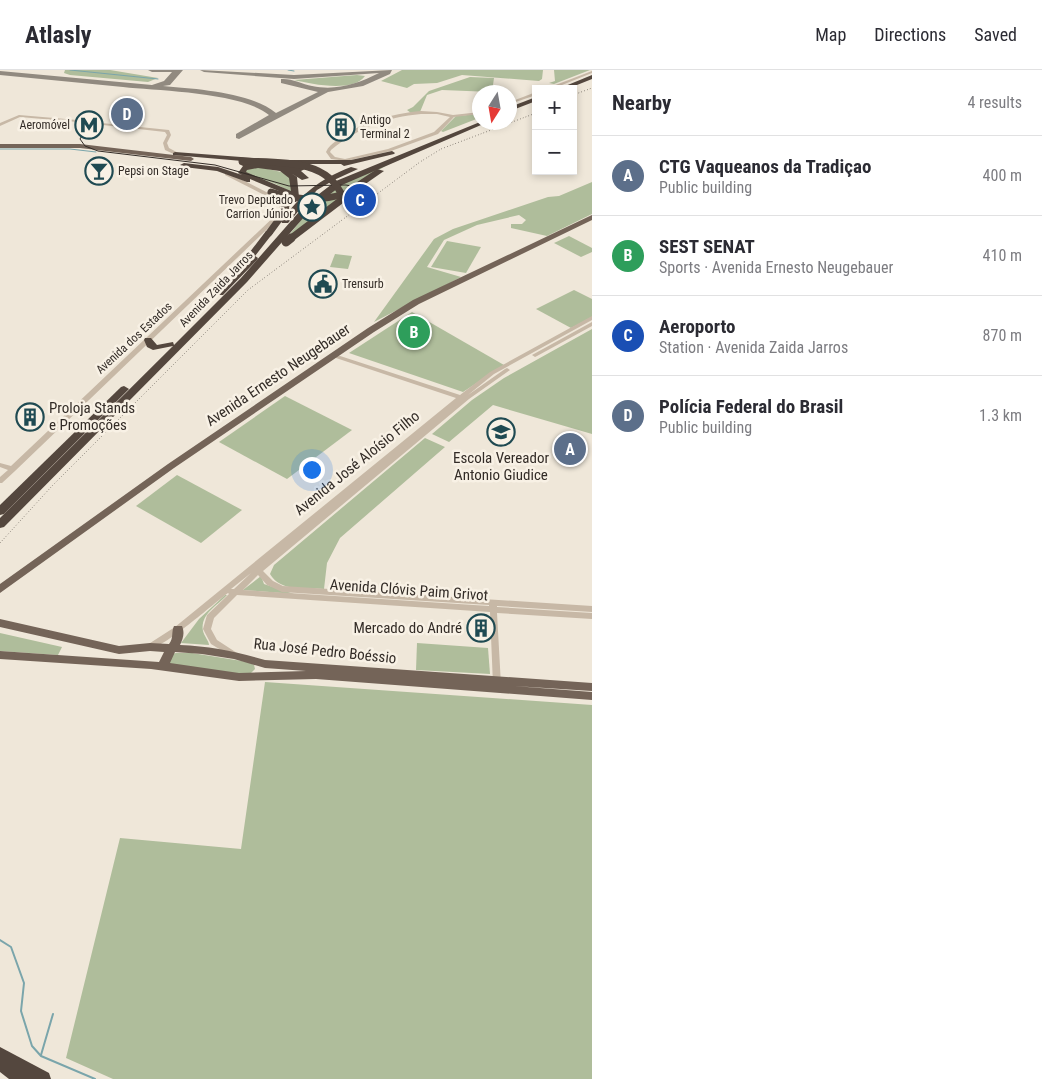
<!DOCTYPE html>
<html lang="en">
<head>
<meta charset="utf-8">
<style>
  body { margin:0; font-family:"Roboto Condensed",sans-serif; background:#f2f2f3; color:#2b2b33 }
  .controls { position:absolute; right:15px; top:15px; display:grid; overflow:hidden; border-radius:0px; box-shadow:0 2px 8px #0003 }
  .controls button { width:45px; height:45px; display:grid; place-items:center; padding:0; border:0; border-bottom:1px solid #e1e1e2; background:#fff; color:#2b2b33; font:25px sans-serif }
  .compass { position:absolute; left:472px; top:15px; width:45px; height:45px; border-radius:50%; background:#fff; box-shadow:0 2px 8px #0003; rotate:191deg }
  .you { position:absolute; left:311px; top:399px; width:18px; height:18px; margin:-12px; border:4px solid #fff; border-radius:50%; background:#1a73e8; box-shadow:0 0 0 8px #1a73e833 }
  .badge { display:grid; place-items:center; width:32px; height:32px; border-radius:50%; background:#1f4a52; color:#fff; font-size:16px; font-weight:700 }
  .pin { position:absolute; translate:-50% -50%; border:2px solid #fff; box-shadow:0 1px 5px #0006 }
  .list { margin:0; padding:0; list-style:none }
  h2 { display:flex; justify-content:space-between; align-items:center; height:65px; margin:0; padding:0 20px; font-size:21px }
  h2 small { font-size:16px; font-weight:400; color:#7c7c81 }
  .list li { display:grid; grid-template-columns:32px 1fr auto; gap:15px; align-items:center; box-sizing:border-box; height:80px; padding:0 20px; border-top:1px solid #e1e1e2 }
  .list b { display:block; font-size:19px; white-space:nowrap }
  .list p { margin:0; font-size:16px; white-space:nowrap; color:#7c7c81 }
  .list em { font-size:16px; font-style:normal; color:#7c7c81 }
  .map { position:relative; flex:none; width:592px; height:1009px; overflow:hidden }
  header { display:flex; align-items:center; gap:30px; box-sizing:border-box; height:70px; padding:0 25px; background:#fff; border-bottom:1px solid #e1e1e2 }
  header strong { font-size:24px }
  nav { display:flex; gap:28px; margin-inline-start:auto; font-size:18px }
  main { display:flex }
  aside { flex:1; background:#fff }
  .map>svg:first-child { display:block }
  .green { fill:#afbd9b }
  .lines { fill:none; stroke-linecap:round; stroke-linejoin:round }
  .stream-far1 { stroke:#7aa5ab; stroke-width:1 }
  .stream { stroke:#7aa5ab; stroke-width:2 }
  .taxiway { fill:#918a80; fill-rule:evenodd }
  .minor { fill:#c7b8a6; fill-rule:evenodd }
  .major { fill:#746458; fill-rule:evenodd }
  .highway { fill:#54473e; fill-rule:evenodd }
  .tram { stroke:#332c27; stroke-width:1 }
  .rail { stroke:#332c27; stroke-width:1; stroke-dasharray:0.5 2.5; stroke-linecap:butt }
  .highway-bridge-far1 { stroke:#54473e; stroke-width:7 }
  .highway-bridge { stroke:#54473e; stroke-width:9 }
  .labels { text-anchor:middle; stroke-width:5; stroke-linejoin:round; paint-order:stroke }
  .far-poi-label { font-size:12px; fill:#332c27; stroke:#f8f1e5; text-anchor:start }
  .far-street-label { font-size:12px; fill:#332c27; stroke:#f8f1e5 }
  .street-label { font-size:15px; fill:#332c27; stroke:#f8f1e5 }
  .poi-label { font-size:15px; fill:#332c27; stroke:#f8f1e5; text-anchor:start }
</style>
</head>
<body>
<header>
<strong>Atlasly</strong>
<nav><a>Map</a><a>Directions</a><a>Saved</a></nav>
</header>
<main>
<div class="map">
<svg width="592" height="1009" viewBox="0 0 592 1009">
  <rect width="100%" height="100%" fill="#efe7d9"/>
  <g class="green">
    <path d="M65 0H110L158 8 148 12 70 5 64 3Z"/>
    <path d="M402 0H543L542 9 539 11 462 5 437 13 414 14 407 18 381 11Z"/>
    <path d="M554 0H590L554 14 549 13 555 11Z"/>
    <path d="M357 5 365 6C353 23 311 14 294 10Z"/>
    <path d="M470 7 494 8 492 22 442 20 427 25 420 42 411 43 407 40 413 37 429 21Z"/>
    <path d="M479 44V48L443 62 441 61 456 46Z"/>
    <path d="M398 89 370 105 336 132 311 148 307 155 284 172C293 160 303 147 313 136 336 113 369 101 398 89Z"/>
    <path d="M259 97 290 104 293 127C283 112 260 111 245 103L248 98Z"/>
    <path d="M592 112V144L547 166 511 158V154H522L526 150 519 145 477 155 444 170 427 197 461 207 374 252 434 169 453 159 548 127 559 126Z"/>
    <path d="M569 166 592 178V182L581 187 554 173Z"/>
    <path d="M447 171 481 177 466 203 431 197Z"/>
    <path d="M335 184 352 186 348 199 330 197Z"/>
    <path d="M574 220 592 229V247L571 258 536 239Z"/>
    <path d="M412 242 504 295 463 322 349 283Z"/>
    <path d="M592 259V364L493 335 449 372 432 364 472 330 504 308Z"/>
    <path d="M285 326 352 360 287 409 219 372Z"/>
    <path d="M425 368 445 377 340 468 327 493 324 519C306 518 280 522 270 504L274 495Z"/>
    <path d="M177 405 242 440 201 473 136 436Z"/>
    <path d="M261 506 264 514 294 524 243 520Z"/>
    <path d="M225 525H227C217 536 200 544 203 561 204 566 209 571 209 575L181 573 199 549Z"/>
    <path d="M0 563 62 577 58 585 0 581Z"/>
    <path d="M417 573 488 578 490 604 416 600Z"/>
    <path d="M176 583H192L248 592 254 595 255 599 251 603 241 604 169 594 172 584Z"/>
    <path d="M265 612 592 635V1009H113L66 988 120 768 241 779Z"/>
  </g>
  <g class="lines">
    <g class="stream-far1">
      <path d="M70 0 158 9"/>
      <path d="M288 0 294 1"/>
      <path d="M0 79H70L96 82"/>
    </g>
    <g class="stream">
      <path d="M0 870 11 877 24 913 21 941 32 976 41 986 95 1009"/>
      <path d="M41 985 53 944"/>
    </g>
    <path class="taxiway" d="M148 0H183L170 15 163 16C196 19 250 22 276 43L318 22 281 13V9C291 8 302 14 312 16 336 21 357 14 379 3L294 9 204 2 200 0 294 5 392 0 390 4 363 16 328 22 239 69 236 68V64L269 45C241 22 159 21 123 17 82 13 41 9 0 5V1L152 15 164 11 172 2H152Z"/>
    <g class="minor">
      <path d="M592 1V3L552 19H545Z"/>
      <path d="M536 22V25L510 34V32Z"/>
      <path d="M421 41 437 42 453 45 480 42V44L454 47 438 64 391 81 341 92 339 90 331 89 326 82C328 77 332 74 336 71 360 52 391 44 421 41ZM421 44H437L450 47 434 62 388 79 345 89 335 87 330 82 331 80C358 58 387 47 421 44Z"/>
      <path d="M19 45 89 51 91 52 89 53 20 47 0 56V53Z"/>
      <path d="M92 52 169 60 171 65 167 73 169 78 184 86 180 87 165 80 163 73 167 65 165 62 94 54H92Z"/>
      <path d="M225 103H229L278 128 284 133 286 141 15 401 2 413H0V407L8 400 0 397V393L11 396 280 141 279 134 274 130 225 105Z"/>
      <path d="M592 246V250L494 304 468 325 505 299 507 298 510 300 469 329 263 501 273 511 283 516 592 536V542L497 536V537L592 543V549L497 543 501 615 500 617 497 618 494 617 493 615 490 542 237 525 214 548 211 559 217 570 237 583 238 585 237 587 234 588 211 574 203 559 207 545 229 524 228 523C214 533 161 581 147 579L146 577 147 575 175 557 456 328 330 286V284H334L460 325 490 302ZM251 503 234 519H231ZM258 505 267 515 282 522 489 535V536L243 520Z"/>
      <path d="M592 252V256L537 286 535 287 532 285Z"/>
    </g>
    <g class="major">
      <path d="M0 74H80L191 87 194 89 191 91 80 78H0Z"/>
      <path d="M592 145V150L419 234 374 262 174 398 0 523V514L168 394 368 258 413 230Z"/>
      <path d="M0 549 119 576 150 573 169 574C174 568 171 562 174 556H182C185 563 183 569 180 575 210 576 237 582 265 590L592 613V621L514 616 592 622V630L316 609 239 611 151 599 0 589V581L159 592 164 582 150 581 119 584 0 557ZM175 582 202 584 234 589 265 598 306 601 239 603 170 593Z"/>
    </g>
    <g class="highway">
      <path d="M592 5V9L567 19H558Z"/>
      <path d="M536 27V31L510 41V37Z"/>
      <path d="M480 52H488L342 115 312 138 247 212 4 457 0 458V448L173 276 153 280 147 277 144 270 145 268H151L157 275 173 272 174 275 241 208 306 134 336 111Z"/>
      <path d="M392 81 395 83 394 84 344 96 341 94H289L285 92 289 90H351Z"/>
      <path d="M175 82 254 88 258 90 254 92 173 85V83Z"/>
      <path d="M240 92 301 97 305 99 301 101 309 108 302 110 291 103 297 107 299 127 296 132H292L286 143H283L279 141 287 127 286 124 250 109V112H247L217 101 184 97 180 95 184 93 218 97 242 105 238 103 243 96 239 94ZM258 98 280 101 289 108 291 121 246 102 247 100Z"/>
      <path d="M351 97 358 99 334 110 317 120 288 153H282L281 151C302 124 319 109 351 97Z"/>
      <path d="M377 99 384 101 351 124H345V120Z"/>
      <path d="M266 161 273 163 255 186 258 188 257 190 223 225H217V221L245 193 243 191Z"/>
      <path d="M124 316 129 319 4 444 0 445V435L121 317Z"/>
      <path d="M0 977 49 1003 51 1009H9L0 1002Z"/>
    </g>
    <path class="tram" d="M91 50 80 69 85 76 98 81 215 95 289 116 346 115 362 118 366 122 356 132"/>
    <g class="rail">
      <path d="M573 25 592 18"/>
      <path d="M0 473 52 416 248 220 420 92 441 79 536 43"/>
    </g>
    <g class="highway-bridge-far1">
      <path d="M242 91C277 93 327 88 342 126L340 131 290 169"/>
      <path d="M271 122C296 130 319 132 344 124"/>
      <path d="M269 163 286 140 284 134 276 126"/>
    </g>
    <path class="highway-bridge" d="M286 172 291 168"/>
  </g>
  <defs>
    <g id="metro-ring" transform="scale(1.4375)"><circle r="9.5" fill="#f8f1e5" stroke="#1f4a52" stroke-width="1.5"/><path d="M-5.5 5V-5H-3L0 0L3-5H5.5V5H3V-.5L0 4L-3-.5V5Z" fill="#1f4a52"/></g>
    <g id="building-ring" transform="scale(1.4375)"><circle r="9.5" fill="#f8f1e5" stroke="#1f4a52" stroke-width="1.5"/><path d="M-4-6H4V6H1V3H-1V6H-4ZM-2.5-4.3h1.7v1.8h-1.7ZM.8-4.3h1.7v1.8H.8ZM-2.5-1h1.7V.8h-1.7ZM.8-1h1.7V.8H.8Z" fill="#1f4a52"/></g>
    <g id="bar-ring" transform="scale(1.4375)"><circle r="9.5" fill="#f8f1e5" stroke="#1f4a52" stroke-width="1.5"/><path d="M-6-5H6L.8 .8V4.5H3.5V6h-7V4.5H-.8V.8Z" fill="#1f4a52"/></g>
    <g id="sight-ring" transform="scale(1.4375)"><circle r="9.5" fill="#f8f1e5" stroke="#1f4a52" stroke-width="1.5"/><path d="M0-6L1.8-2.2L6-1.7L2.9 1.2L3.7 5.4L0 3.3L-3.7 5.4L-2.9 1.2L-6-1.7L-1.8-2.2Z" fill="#1f4a52"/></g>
    <g id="civic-ring" transform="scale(1.4375)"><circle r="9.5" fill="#f8f1e5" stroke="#1f4a52" stroke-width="1.5"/><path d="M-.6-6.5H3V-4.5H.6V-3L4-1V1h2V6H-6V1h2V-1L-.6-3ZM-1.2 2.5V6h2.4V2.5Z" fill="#1f4a52"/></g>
    <g id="school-ring" transform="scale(1.4375)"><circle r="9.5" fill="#f8f1e5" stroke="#1f4a52" stroke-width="1.5"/><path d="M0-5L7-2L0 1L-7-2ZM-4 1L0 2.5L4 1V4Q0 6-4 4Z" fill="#1f4a52"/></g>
  </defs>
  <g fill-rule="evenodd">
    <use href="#metro-ring" x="89" y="55"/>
    <use href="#building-ring" x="341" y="57"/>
    <use href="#bar-ring" x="99" y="101"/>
    <use href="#sight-ring" x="312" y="137"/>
    <use href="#civic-ring" x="323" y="214"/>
    <use href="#building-ring" x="30" y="347"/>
    <use href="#school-ring" x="501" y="362"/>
    <use href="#building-ring" x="481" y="558"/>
  </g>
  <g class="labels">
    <g class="far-poi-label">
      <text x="360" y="54">Antigo<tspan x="360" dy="14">Terminal 2</tspan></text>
      <text x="70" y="59" text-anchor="end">Aeromóvel</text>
      <text x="118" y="105">Pepsi on Stage</text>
      <text x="293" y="134" text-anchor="end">Trevo Deputado<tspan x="293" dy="14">Carrion Júnior</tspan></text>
      <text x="342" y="218">Trensurb</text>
    </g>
    <g class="far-street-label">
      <text transform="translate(216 219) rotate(-46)" y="4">Avenida Zaida Jarros</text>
      <text transform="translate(134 268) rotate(-43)" y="4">Avenida dos Estados</text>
    </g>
    <g class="street-label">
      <text transform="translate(278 305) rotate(-34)" y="5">Avenida Ernesto Neugebauer</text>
      <text transform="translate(357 393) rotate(-39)" y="5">Avenida José Aloísio Filho</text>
      <text transform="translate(409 520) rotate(4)" y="5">Avenida Clóvis Paim Grivot</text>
      <text transform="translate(325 581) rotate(6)" y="5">Rua José Pedro Boéssio</text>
    </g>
    <g class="poi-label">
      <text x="49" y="343">Proloja Stands<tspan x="49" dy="17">e Promoções</tspan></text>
      <text x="501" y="393" text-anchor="middle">Escola Vereador<tspan x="501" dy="17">Antonio Giudice</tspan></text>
      <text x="462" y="563" text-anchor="end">Mercado do André</text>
    </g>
  </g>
</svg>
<div class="controls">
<button>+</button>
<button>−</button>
</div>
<svg class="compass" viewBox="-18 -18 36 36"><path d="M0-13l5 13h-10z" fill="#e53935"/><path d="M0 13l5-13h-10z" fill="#7c7c81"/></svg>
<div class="you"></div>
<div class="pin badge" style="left:570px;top:379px;background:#5c6f8a">A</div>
<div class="pin badge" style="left:414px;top:262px;background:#2e9e5b">B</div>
<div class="pin badge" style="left:360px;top:130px;background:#1a4fb4">C</div>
<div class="pin badge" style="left:127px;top:44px;background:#5c6f8a">D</div>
</div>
<aside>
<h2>Nearby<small>4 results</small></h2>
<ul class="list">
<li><span class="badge" style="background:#5c6f8a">A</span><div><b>CTG Vaqueanos da Tradiçao</b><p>Public building</p></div><em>400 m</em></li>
<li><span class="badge" style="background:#2e9e5b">B</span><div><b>SEST SENAT</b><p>Sports · Avenida Ernesto Neugebauer</p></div><em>410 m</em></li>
<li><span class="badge" style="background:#1a4fb4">C</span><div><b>Aeroporto</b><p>Station · Avenida Zaida Jarros</p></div><em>870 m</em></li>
<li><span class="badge" style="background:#5c6f8a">D</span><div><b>Polícia Federal do Brasil</b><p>Public building</p></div><em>1.3 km</em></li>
</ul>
</aside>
</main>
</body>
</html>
